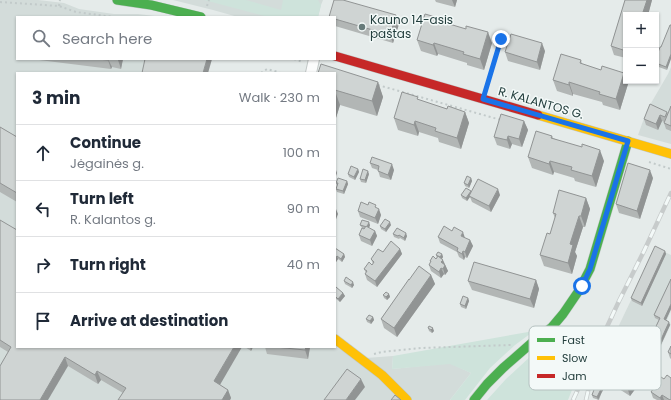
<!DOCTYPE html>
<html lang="en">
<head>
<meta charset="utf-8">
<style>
  body { margin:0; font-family:Poppins,sans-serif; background:#f6f6f7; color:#1f2937 }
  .controls { position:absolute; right:12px; top:12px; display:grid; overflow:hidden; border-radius:0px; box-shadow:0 1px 3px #0004 }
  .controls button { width:36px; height:36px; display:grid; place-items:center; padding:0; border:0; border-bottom:1px solid #e0e1e3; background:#fff; color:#1f2937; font:20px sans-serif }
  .stop { position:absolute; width:12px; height:12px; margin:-9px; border:3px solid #1a73e8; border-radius:50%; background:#fff }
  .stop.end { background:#1a73e8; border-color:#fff; box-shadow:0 1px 4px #0008 }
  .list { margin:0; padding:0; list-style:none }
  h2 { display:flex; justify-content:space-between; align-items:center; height:52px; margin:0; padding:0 16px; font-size:17px }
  h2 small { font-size:13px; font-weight:400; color:#747a83 }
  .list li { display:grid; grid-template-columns:26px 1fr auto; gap:12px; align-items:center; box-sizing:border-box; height:56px; padding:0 16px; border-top:1px solid #e0e1e3 }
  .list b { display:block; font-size:15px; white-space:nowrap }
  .list p { margin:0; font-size:13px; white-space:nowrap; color:#747a83 }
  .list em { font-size:13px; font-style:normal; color:#747a83 }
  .icon { flex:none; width:22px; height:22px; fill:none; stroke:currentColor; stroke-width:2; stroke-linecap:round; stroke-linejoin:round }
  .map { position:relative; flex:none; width:671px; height:400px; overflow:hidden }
  .search { position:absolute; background:#fff; box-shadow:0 1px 3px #0004; left:16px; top:16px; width:320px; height:44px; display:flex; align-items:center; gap:10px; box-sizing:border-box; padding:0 14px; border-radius:0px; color:#747a83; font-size:15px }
  .panel { position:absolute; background:#fff; box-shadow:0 1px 3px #0004; left:16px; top:72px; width:320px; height:276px; border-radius:0px }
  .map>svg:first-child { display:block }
  .built { fill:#d3dcda }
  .green { fill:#cee3db }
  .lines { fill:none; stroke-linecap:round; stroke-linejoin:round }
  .street-casing { stroke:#c2c8c7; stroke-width:12 }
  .fast-casing { stroke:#c0c8c7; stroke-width:10 }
  .slow-casing { stroke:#c0c8c7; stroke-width:10 }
  .jam-casing { stroke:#c0c8c7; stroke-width:10 }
  .path { stroke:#c2caca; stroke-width:2; stroke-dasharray:2 3; stroke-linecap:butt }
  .street { stroke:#fbfcfc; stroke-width:10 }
  .fast { stroke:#4caf50; stroke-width:9 }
  .slow { stroke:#ffc107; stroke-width:9 }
  .jam { stroke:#c62828; stroke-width:9 }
  .rail-casing { stroke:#c7cbcb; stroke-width:4.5 }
  .rail { stroke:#f3f9f8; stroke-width:3; stroke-dasharray:9; stroke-linecap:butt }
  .wall { fill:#b2b6b5 }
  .shaded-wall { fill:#919494 }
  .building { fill:#cfd4d3; stroke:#919494 }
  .route { stroke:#1a73e8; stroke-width:5 }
  .poi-dot { fill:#677b7a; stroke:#f3f9f8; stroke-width:1.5 }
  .labels { text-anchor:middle; stroke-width:3; stroke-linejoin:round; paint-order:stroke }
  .poi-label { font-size:12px; fill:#233e3d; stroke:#f3f9f8; text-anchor:start }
  .street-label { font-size:12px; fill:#233e3d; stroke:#f3f9f8 }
  .key { fill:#f3f9f8; stroke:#b5c1c0; stroke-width:1 }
  .key-label { font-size:11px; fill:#233e3d }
</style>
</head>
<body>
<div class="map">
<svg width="671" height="400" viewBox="0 0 671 400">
  <rect width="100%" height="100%" fill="#e5ebea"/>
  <g class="built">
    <path d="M0 0H38L64 3 79 9 114 14H138L163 17H17V59H212L208 73H17V347H335L366 358 393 356 392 369 450 363 471 373 450 400H0Z"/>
    <path d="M173 0H323L321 5 318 17H238L213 10Z"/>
    <path d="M671 67V144L638 135 647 110 668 74Z"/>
    <path d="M656 248 671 255V311L666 322 671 324 657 355 635 354 611 342Z"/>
  </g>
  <g class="green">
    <path d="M204 0H246L281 10 283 0H318L321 5 318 17H268Z"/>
    <path d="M534 331 515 345 490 368 465 400H450L471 373 450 364 392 369 393 356Z"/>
    <path d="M579 332 595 336 581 367 568 400H487L506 379 547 341 562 335Z"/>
  </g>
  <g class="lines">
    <g class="street-casing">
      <path id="street" d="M311 73 314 59"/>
    </g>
    <g class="fast-casing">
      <g id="fast">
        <path d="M117 0 151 5 201 17"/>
        <path d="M474 400 487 384 503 368 535 340 552 327 563 314 578 292 590 269 628 141"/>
      </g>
    </g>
    <g class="slow-casing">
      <g id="slow">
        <path d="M538 115 671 154"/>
        <path d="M335 339 382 375 407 400"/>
      </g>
    </g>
    <g class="jam-casing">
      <path id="jam" d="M335 56 538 115"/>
    </g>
    <g class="path">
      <path d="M0 2 59 6 76 12 114 17"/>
      <path d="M59 6 60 0"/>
      <path d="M207 6 209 0"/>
      <path d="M294 59 303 62"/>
      <path d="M261 73 267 69 278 72 280 73"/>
      <path d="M378 85 501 120"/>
      <path d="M486 88 501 39"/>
      <path d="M649 162 671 169"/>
      <path d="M374 354 382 352 421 348 511 345"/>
    </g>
    <use href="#street" class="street"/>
    <use href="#fast" class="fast"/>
    <use href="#slow" class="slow"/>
    <use href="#jam" class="jam"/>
    <g class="rail-casing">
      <g id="rail">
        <path d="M573 400 619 301 644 251 671 193"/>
        <path d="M586 400 594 365"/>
      </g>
    </g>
    <use href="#rail" class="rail"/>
  </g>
  <g class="wall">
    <path d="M435 0H457L455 7 436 2Z"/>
    <path d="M625 0H652L648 15H626V58L614 55 611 46Z"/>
    <path d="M335 17 399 24 393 43 335 26Z"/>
    <path d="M448 23 492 43 484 70 467 65V63L438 54 437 56 421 51 417 40Z"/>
    <path d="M661 47 667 70 656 66V58Z"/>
    <path d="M545 51 540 70 508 61 505 52Z"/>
    <path d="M39 59H123L121 69 112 67 111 69 39 60Z"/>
    <path d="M581 60 582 64 626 79 628 84 620 110 603 105 602 102 573 94V96L557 91 553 80Z"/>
    <path d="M335 73 378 82 383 97 377 116 340 105 335 121Z"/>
    <path d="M419 100 447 109 465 112 469 123 461 149 439 142 438 138 419 132 418 136 398 130 394 118Z"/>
    <path d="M671 106V131L666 129 664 123V122L662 121 658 130 646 125 644 119 667 112 668 113Z"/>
    <path d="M524 121 528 130 522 147 512 144 510 149 497 145 494 137Z"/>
    <path d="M0 127 17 137V202L0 192Z"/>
    <path d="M552 136 553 138 604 161 596 187 575 181 574 178 554 172 553 175 532 168 528 157Z"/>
    <path d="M370 163 394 170 391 180 380 177 378 170 372 168Z"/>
    <path d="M358 169 359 172 355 180 349 177 348 174Z"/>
    <path d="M369 174 366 183 361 182 360 179Z"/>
    <path d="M471 178 472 181 469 188 465 186 464 183Z"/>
    <path d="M653 178 640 219 619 213 616 204Z"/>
    <path d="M347 181 348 184 344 194 337 192 336 189 337 186 336 183Z"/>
    <path d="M471 193 500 195 491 212 472 202 470 197 467 201 462 198 461 195Z"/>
    <path d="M586 198 590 209 585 227H583L575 252 577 256 572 274 544 266 540 255 550 234 555 218 553 213Z"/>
    <path d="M377 208 381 215 378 224 360 217 358 211Z"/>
    <path d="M0 220 220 385 228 390 231 398 230 400H118L123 393 101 380 98 384 68 366 8 352 0 347Z"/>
    <path d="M360 225H370L369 228 375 231 377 236 372 246 361 241 359 235 362 228Z"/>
    <path d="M391 225 386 232 381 229 380 226Z"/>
    <path d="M393 234 407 236 405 241 400 238 399 239 394 237Z"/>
    <path d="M438 237 465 238 470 240 473 246 467 258 465 257 464 260 459 257 457 252 440 243Z"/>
    <path d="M335 248 344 254 345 257 342 262 338 259 336 262 335 261Z"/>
    <path d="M400 249 402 254 377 287 367 280 365 274 366 273 364 269 373 264 371 259 383 252Z"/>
    <path d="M665 251 666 254 642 306 632 301 631 298Z"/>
    <path d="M442 254 443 257 442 259 448 271 445 275 444 274 441 278 431 271 429 265 431 262 430 261 436 259 437 258 436 255Z"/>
    <path d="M431 275 435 284 397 337 384 328 381 319 409 280Z"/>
    <path d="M671 279V309L666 320 670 325 659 349 650 344 649 341 659 320 655 318 654 315Z"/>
    <path d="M536 280 539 289 534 308 472 290 468 281Z"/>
    <path d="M344 281 354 285 352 288 345 284Z"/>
    <path d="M335 289 343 293 345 296 340 302 335 298Z"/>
    <path d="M389 294 390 297 387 300 384 298 383 295Z"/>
    <path d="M468 298 469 301 466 309 461 307 460 304Z"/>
    <path d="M373 317 374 320 371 324 367 322 366 319Z"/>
    <path d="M428 328 434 331 432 333 429 331Z"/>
    <path d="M613 336 640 338 641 341 637 351 614 339Z"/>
    <path d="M671 346V359L670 358 668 352Z"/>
    <path d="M245 347H253L251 351Z"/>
    <path d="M265 347H310L308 359 267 354Z"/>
    <path d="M607 350 615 351 612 355 608 353Z"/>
    <path d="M630 366 645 373 644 376 645 380 639 390 636 388 630 396 616 387 614 381 617 377 615 372Z"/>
    <path d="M596 375H611L602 392V391L599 400 593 398 592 395 596 387 594 383 597 378Z"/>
    <path d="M664 379 671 400H657L653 398 651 392Z"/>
  </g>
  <g class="shaded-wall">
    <path d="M452 0H457L455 7Z"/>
    <path d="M647 0H652L648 15H642Z"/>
    <path d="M396 15 399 24 393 43 390 35Z"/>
    <path d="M488 32 492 43 484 70 480 59Z"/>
    <path d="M434 43 438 54 437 56 433 45Z"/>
    <path d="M542 43 545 51 540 70 537 62Z"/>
    <path d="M671 54V59L667 70 666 67Z"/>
    <path d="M108 59 112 67 111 69 108 60Z"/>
    <path d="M118 59H123L121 69 118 60Z"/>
    <path d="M207 59H212L208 73H203Z"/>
    <path d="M624 73 626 81H627L628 84 620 110 616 99Z"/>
    <path d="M378 82 383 97 377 116 372 101Z"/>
    <path d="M569 82 573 94V96L569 85Z"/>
    <path d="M335 91 340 105 335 121Z"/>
    <path d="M465 112 469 123 461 149 457 138Z"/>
    <path d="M660 115 662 121 658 130 656 124Z"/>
    <path d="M415 121 419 132 418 136 414 125Z"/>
    <path d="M524 121 528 130 522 147 519 139Z"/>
    <path d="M508 136 512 144 510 149 507 140Z"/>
    <path d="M600 150 604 161 596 187 592 176Z"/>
    <path d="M550 161 554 172 553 175 549 164Z"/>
    <path d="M392 164 394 170 391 180 388 175Z"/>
    <path d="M358 169 359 172 355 180 354 177Z"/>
    <path d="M336 170 337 173 335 179V173Z"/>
    <path d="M650 170 653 178 640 219 637 211Z"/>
    <path d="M368 171 369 174 366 183 365 180Z"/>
    <path d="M471 178 472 181 469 188 468 185Z"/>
    <path d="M347 181 348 184 344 194 343 191Z"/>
    <path d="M498 189 500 195 491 212 489 206Z"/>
    <path d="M471 191 472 194 467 201 466 198Z"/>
    <path d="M586 198 590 209 585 227 581 216Z"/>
    <path d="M336 209 338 214 335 222V211Z"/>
    <path d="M379 209 381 215 378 224 375 218Z"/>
    <path d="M579 216 583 227 575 252 577 256 572 274 568 263 570 244Z"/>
    <path d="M369 222 370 225 368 230 367 227Z"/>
    <path d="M390 222 391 225 386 232 385 229Z"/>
    <path d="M375 231 377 236 372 246 370 240Z"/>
    <path d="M463 232 465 238 461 236Z"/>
    <path d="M406 233 407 236 405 241 404 238Z"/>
    <path d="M470 240 473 246 467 258 465 252Z"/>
    <path d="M400 249 402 254 377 287 375 281Z"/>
    <path d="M463 251 465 257 464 260 462 254Z"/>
    <path d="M665 251 666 254 642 306 641 303Z"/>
    <path d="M344 254 345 257 342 262 341 259Z"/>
    <path d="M442 254 443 257 441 260 440 257Z"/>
    <path d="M337 256 338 259 336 262 335 259Z"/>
    <path d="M443 260 448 271 445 275 441 262Z"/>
    <path d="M441 268 444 274 441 278 439 272Z"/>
    <path d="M431 275 435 284 397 337 394 328Z"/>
    <path d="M536 280 539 289 534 308 530 299Z"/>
    <path d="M353 282 354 285 352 288 351 285Z"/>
    <path d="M343 293 345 296 340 302 338 299Z"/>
    <path d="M389 294 390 297 387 300 386 297Z"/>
    <path d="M468 298 469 301 466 309 465 306Z"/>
    <path d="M671 304V309L665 322 664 319Z"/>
    <path d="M373 317 374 320 371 324 370 321Z"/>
    <path d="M669 322 670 325 659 349 658 346Z"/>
    <path d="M433 328 434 331 432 333 431 330Z"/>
    <path d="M640 338 641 341 637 351 636 348Z"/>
    <path d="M234 347H242L217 390 214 381Z"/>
    <path d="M250 347H253L251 351Z"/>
    <path d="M306 347H310L308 359 305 350Z"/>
    <path d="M614 348 615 351 612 355 611 352Z"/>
    <path d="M65 357 68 366 48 400H40Z"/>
    <path d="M643 367 645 373 644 376 645 380 639 390 637 384 640 372Z"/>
    <path d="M609 369 611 375 602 392 600 386Z"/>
    <path d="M97 371 101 380 98 384 95 375Z"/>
    <path d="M361 379 365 387 355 400H346Z"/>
    <path d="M633 382 636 388 630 396 628 390Z"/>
    <path d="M601 389 602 392 598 400 597 397Z"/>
    <path d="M228 390 231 398 230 400H222Z"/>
    <path d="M662 395 664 400H661L660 398Z"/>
  </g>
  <g class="building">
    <path d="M334 0H343L396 15 390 35 335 19V17H329Z"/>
    <path d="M625 0H647L642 15H626V51L611 46Z"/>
    <path d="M425 14 446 20V23L466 29V26L488 32 480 59 463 54 464 52 434 43 433 45 417 40Z"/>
    <path d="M670 25H671V54L666 67 656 63V58L660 47H661Z"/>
    <path d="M511 34 542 43 537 62 505 52Z"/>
    <path d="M561 54 581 60 580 63 601 70 602 66 624 73 616 99 599 94 600 92 569 82V85L553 80Z"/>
    <path d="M97 59H108V60Z"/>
    <path d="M145 59H207L203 73H142Z"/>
    <path d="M321 64 378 82 372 101 335 90V73H318Z"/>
    <path d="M402 92 418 97 417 99 447 109 448 106 465 112 457 138 435 131 436 128 415 121 414 125 394 118Z"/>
    <path d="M650 104 667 112 665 117 660 115 656 124 644 119Z"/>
    <path d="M671 106V126L664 123Z"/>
    <path d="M501 114 524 121 519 139 508 136 507 140 494 137Z"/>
    <path d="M0 127 17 137V193L0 183Z"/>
    <path d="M536 131 552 136 551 138 582 147V144L600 150 592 176 571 170 572 167 550 161 549 164 528 157Z"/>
    <path d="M372 157 392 164 388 175 378 171 379 166 370 163Z"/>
    <path d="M628 163 650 170 637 211 616 204Z"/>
    <path d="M351 166 358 169 354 177 348 174Z"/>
    <path d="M363 169 368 171 365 180 360 179Z"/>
    <path d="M467 176 471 178 468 185 464 183Z"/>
    <path d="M338 178 347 181 343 191 336 189 338 183H336Z"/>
    <path d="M478 179 498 189 489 206 469 196Z"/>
    <path d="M466 188 471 191 466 198 461 195Z"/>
    <path d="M559 190 586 198 581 216H579L570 244 573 245 568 263 540 255 547 233 550 234 556 214 553 213Z"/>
    <path d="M361 202 368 205 369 202 376 205 375 207 379 209 375 218 358 211Z"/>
    <path d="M385 219 390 222 385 229 380 226Z"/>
    <path d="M0 220 17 230V347H234L214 381 228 390 222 400H118L126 388 97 371 95 375 65 357 40 400H0V366L11 347 0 340Z"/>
    <path d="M362 220 369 222 367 227 360 225Z"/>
    <path d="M366 226 375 231 370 240 359 235 362 228 364 229Z"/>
    <path d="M444 226 452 231 454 227 463 232 461 236 470 240 465 252 463 251 462 254 457 251 458 248 438 237Z"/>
    <path d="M397 228 406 233 404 238 399 235 398 236 393 234Z"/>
    <path d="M391 241 400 249 375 281 365 274 367 271 364 269 369 262 372 265 374 262 371 259 378 249 383 252Z"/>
    <path d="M655 246 665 251 641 303 631 298Z"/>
    <path d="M335 248 344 254 341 259 337 256 335 259Z"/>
    <path d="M438 252 442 254 440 257 436 255Z"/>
    <path d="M433 256 436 259 438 256 443 260 441 262 445 265 443 269 441 268 439 272 429 265 431 261H430Z"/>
    <path d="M474 262 536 280 530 299 468 281Z"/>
    <path d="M419 266 431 275 394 328 381 319 409 279V280Z"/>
    <path d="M346 277 353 282 351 285 344 281Z"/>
    <path d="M671 279V304L664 319 669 322 658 346 649 341 660 318 654 315Z"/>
    <path d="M336 287 343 293 338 299 335 296V289Z"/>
    <path d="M386 292 389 294 386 297 383 295Z"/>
    <path d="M463 296 468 298 465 306 460 304Z"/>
    <path d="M369 315 373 317 370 321 366 319Z"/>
    <path d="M429 326 433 328 431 330 428 328Z"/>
    <path d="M671 346V354L668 352Z"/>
    <path d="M275 347H306L305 350Z"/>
    <path d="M347 369 361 379 346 400H324Z"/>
    <path d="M667 375 671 378V400H670L662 395 660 398 651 392 661 377 664 379Z"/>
    <path d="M595 387 601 389 597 397 592 395Z"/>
    <path d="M395 395 401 400H391Z"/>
  </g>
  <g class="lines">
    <path class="route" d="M501 39 483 99 628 141 590 269 582 286"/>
  </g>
  <circle class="poi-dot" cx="362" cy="27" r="4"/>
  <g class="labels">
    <g class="poi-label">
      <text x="370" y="24">Kauno 14-asis<tspan x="370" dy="14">paštas</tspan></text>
    </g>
    <g class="street-label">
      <text transform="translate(541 103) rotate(16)" y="4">R. KALANTOS G.</text>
    </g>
  </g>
  <rect x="529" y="326" width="132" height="64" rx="6" class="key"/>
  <rect x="537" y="338" width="18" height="4" fill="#4caf50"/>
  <rect x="537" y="356" width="18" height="4" fill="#ffc107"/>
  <rect x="537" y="374" width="18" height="4" fill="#c62828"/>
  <g class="key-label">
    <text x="562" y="344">Fast</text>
    <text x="562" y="362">Slow</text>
    <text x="562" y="380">Jam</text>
  </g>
</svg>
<div class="controls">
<button>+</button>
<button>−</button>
</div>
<div class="stop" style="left:582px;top:286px"></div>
<div class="stop end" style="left:501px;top:39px"></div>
<div class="search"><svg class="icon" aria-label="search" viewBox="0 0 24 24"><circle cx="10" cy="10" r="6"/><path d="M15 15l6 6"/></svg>Search here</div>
<section class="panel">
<h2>3 min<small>Walk · 230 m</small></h2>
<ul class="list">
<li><svg class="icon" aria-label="ahead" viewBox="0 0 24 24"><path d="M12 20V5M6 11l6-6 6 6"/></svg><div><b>Continue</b><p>Jėgainės g.</p></div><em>100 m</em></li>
<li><svg class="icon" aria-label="left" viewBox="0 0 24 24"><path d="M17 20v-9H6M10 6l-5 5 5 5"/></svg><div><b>Turn left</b><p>R. Kalantos g.</p></div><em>90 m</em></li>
<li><svg class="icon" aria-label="right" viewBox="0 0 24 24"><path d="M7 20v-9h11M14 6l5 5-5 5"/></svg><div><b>Turn right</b></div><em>40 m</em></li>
<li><svg class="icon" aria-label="arrive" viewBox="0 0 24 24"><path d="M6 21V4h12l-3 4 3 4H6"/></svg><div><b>Arrive at destination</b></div></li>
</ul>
</section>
</div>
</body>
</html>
